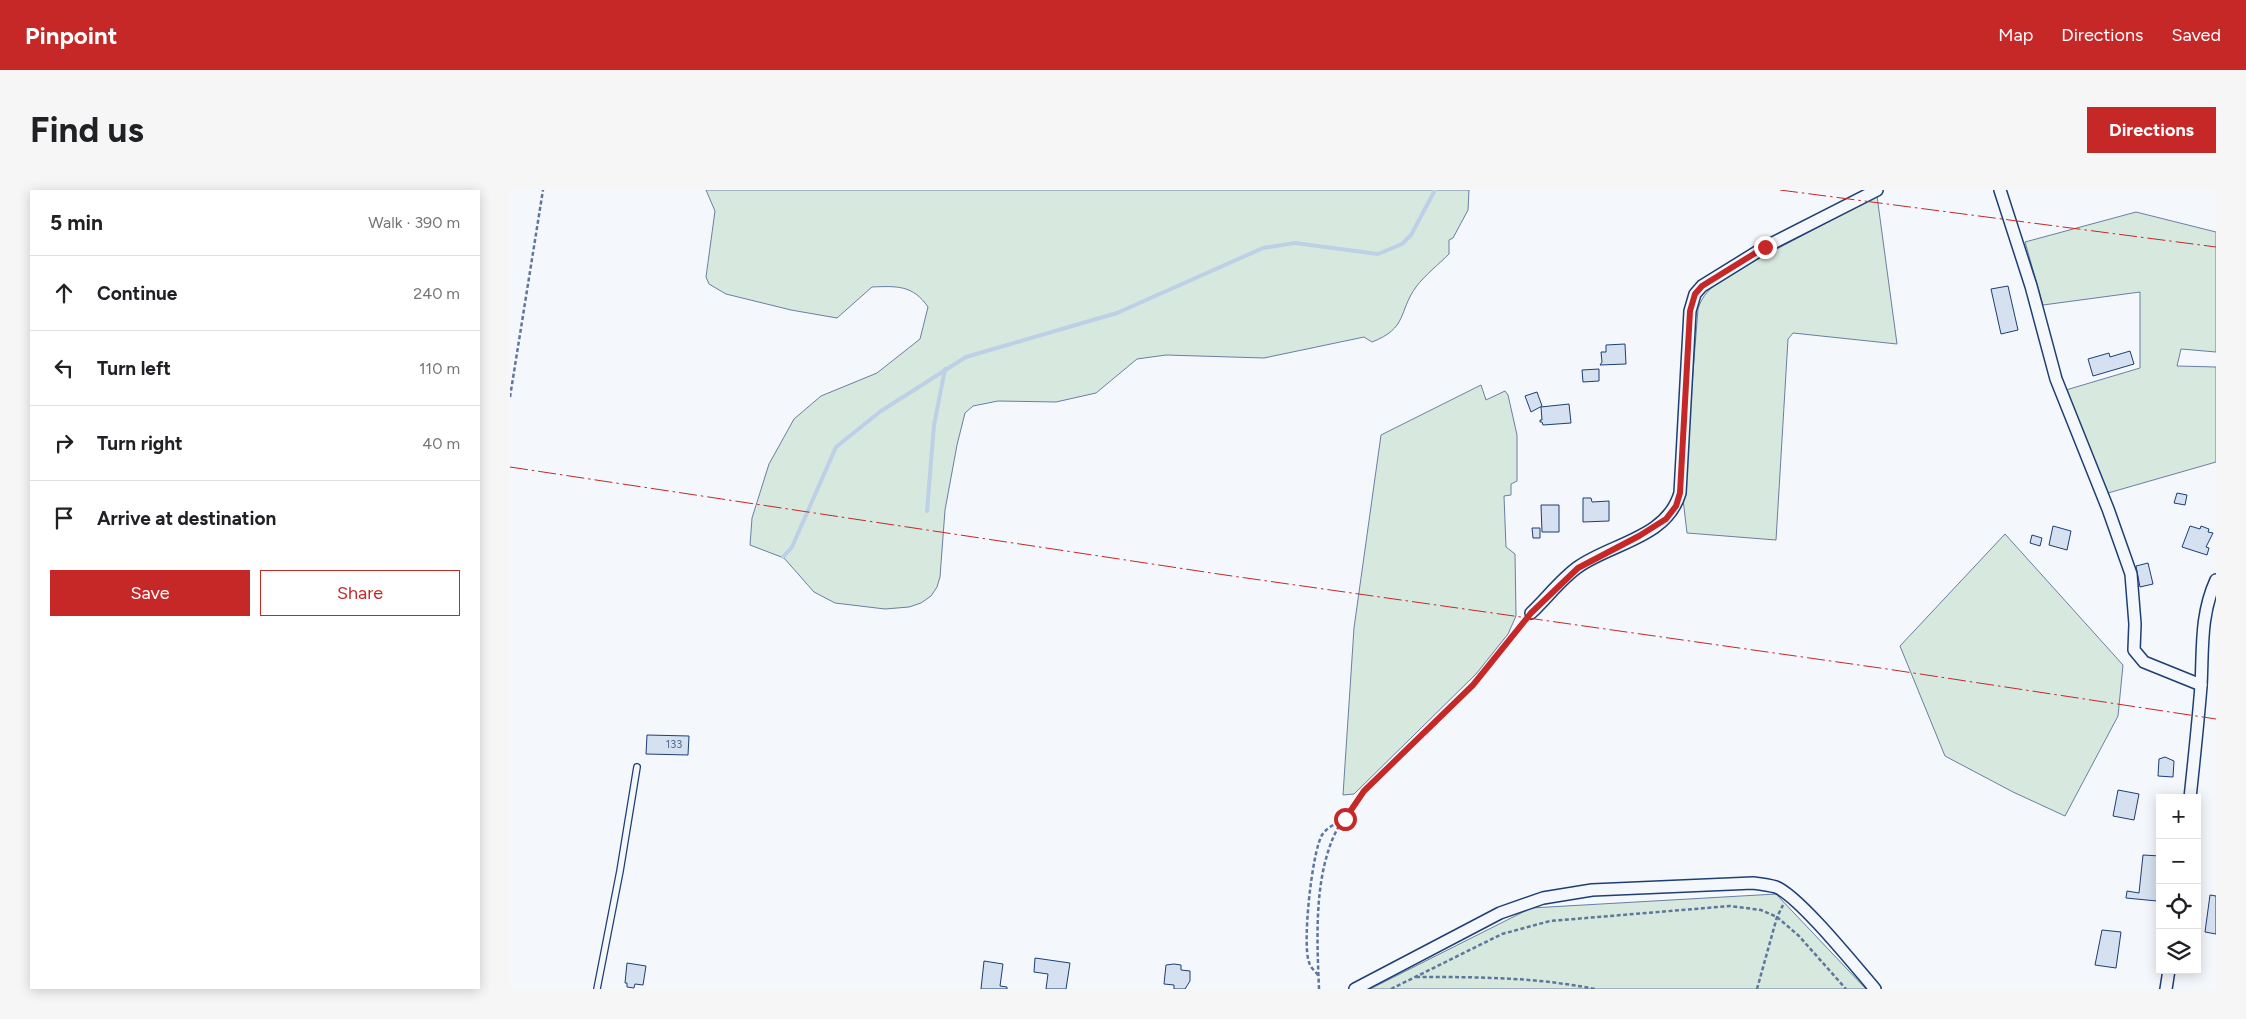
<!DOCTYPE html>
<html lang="en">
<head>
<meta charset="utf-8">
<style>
  body { margin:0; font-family:Figtree,sans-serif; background:#f6f6f6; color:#202124 }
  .controls { position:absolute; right:15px; bottom:15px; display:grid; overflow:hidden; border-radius:0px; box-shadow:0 2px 12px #0003 }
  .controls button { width:45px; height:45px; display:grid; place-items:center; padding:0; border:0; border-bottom:1px solid #e0e0e0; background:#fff; color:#202124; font:25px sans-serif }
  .stop { position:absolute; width:15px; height:15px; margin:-11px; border:4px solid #c62828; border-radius:50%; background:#fff }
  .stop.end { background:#c62828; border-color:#fff; box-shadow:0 1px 5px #0008 }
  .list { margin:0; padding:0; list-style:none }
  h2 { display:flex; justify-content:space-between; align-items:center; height:65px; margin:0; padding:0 20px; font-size:21px }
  h2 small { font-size:16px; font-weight:400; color:#757577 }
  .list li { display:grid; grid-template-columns:32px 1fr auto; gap:15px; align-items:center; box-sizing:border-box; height:75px; padding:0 20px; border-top:1px solid #e0e0e0 }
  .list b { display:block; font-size:19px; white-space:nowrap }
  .list em { font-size:16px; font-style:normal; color:#757577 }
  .actions { display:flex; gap:10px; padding:15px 20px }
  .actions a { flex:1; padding:11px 0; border:1px solid #c62828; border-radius:0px; text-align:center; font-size:18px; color:#c62828 }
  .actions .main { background:#c62828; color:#fff }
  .icon { flex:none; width:28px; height:28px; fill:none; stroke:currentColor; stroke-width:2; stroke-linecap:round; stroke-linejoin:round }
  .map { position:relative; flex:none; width:1706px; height:799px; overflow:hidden; border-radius:0px }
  header { display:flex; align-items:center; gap:30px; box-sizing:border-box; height:70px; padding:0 25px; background:#c62828; color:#fff }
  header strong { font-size:24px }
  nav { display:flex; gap:28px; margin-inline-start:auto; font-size:18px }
  .intro { display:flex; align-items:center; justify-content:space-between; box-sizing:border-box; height:120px; padding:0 30px }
  h1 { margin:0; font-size:35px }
  .button { padding:12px 22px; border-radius:0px; background:#c62828; color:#fff; font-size:18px; font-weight:700 }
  main { display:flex; gap:30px; padding:0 30px }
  aside { flex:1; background:#fff; border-radius:0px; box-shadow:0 2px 12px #0003 }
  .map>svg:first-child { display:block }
  .green { fill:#d7e8df; stroke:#687fa3 }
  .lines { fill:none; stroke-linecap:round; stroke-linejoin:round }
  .stream { stroke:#bed0e5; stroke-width:4 }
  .building { fill:#d5e0f0; stroke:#1d3f73 }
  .lane-casing { stroke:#1d3f73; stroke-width:8 }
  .street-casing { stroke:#1d3f73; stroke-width:14 }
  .path { stroke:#5e769c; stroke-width:2.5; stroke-dasharray:4 2.5; stroke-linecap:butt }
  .lane { stroke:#f4f7fb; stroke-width:5.5 }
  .street { stroke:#f4f7fb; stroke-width:11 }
  .power { stroke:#c62828; stroke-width:1; stroke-dasharray:18 4 2.5 4; stroke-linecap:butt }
  .route { stroke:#c62828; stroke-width:6 }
  .labels { text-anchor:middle; stroke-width:4; stroke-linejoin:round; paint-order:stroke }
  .number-label { font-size:11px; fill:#4b6792 }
</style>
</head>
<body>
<header>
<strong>Pinpoint</strong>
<nav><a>Map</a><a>Directions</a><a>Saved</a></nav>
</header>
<div class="intro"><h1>Find us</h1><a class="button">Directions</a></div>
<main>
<aside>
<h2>5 min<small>Walk · 390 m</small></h2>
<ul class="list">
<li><svg class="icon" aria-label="ahead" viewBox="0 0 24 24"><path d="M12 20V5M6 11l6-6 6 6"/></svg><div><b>Continue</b></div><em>240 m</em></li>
<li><svg class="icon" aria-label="left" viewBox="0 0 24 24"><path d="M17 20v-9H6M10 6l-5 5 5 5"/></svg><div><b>Turn left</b></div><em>110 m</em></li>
<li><svg class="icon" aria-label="right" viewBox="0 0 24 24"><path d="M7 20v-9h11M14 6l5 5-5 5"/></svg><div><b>Turn right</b></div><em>40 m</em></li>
<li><svg class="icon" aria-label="arrive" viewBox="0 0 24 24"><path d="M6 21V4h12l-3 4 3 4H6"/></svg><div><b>Arrive at destination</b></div></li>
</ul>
<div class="actions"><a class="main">Save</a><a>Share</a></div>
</aside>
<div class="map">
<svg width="1706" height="799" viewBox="0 0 1706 799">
  <rect width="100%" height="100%" fill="#f4f7fb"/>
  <g class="green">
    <path d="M196 0H959L958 20 943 48 939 50V64C929 74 915 85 906 97 888 122 898 138 862 152L854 147 754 168 656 165 627 169 586 203 546 212 488 211 463 216 455 223 447 255 435 320 430 387 427 397 421 406 411 413 399 417 375 419 325 413 304 402 274 368 240 355 242 328 259 274 284 229 311 206 367 183 410 149 418 117C403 95 387 96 362 97L327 128 281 120 216 104 199 94 196 87 205 21Z"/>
    <path d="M1367 6 1387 154 1283 143 1278 149 1266 350 1177 343 1173 309 1188 119C1192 105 1201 98 1212 88Z"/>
    <path d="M1626 22 1706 42V162L1671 159 1667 176 1706 177V272L1598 303 1556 200 1630 178V102L1533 115 1515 52Z"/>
    <path d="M971 195 976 210 995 201 998 205 1007 245V291L1001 294V305L994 306 996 357 1005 364 1006 426 998 444 966 484 844 604 833 605 844 438 871 245Z"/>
    <path d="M1495 344 1613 475 1608 526 1555 626 1503 602 1435 566 1390 456Z"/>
    <path d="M1266 704 1356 799H860L1021 718Z"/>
  </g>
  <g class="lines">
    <g class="stream">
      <path d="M417 321 424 235 435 179"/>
      <path d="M273 367 282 357 326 257 371 221 456 167 607 123 753 58 785 53 868 64 892 54 901 45 925 0"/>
    </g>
  </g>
  <g class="building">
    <path d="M1498 96 1508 140 1491 144 1481 99Z"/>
    <path d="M1115 154 1116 174 1090 175 1092 172 1091 162H1096V155Z"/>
    <path d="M1620 161 1624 174 1583 186 1578 169 1599 163 1600 167Z"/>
    <path d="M1089 179V191L1073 192 1072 180Z"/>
    <path d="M1027 202 1032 216 1021 222 1015 206Z"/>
    <path d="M1059 214 1061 233 1033 235 1032 232H1030V230H1032L1031 217Z"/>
    <path d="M1667 303 1677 305 1675 315 1664 313Z"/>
    <path d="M1073 308H1081L1082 312 1099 311V331L1073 332Z"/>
    <path d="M1031 315H1049V342H1032Z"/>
    <path d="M1543 336 1561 341 1557 360 1539 355Z"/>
    <path d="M1680 336 1690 339 1691 336 1699 339 1698 342 1703 343 1696 357 1699 358 1697 365 1672 357Z"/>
    <path d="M1022 338H1030V348H1023Z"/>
    <path d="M1522 345 1532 348 1530 356 1520 353Z"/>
    <path d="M1638 373 1643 394 1630 397 1626 376Z"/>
    <path d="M137 545 179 546 178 565 136 564Z"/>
    <path d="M1655 567 1664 571 1663 587 1648 586 1649 569Z"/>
    <path d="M1608 600 1629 604 1624 630 1603 626Z"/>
    <path d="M1633 665 1650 666 1647 711 1616 708 1617 701 1629 703Z"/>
    <path d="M1700 705 1706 706V744L1695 742Z"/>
    <path d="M1592 740 1611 742 1606 778 1585 775Z"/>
    <path d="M525 768 560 773 556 799H536L538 784 524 782Z"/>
    <path d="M474 771 493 774 490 796 497 797V799H471Z"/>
    <path d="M117 773 136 776 133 795 125 794 124 798 117 797V793H115Z"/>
    <path d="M664 774 671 775V780L680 781V791L675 799H664V795L654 794 656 775Z"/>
  </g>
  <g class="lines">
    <g class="lane-casing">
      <path id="lane" d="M87 799 110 681 127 577"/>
    </g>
    <g class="street-casing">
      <g id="street">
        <path d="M1490 0 1521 96 1546 189 1598 319 1621 384 1625 434 1624 460 1634 472 1691 495"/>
        <path d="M1021 423C1036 409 1051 389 1068 377 1102 353 1157 348 1170 303L1180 121 1185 104 1192 96 1255 57 1367 0"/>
        <path d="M1680 608C1684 571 1688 533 1691 496 1693 459 1690 425 1706 390"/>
        <path d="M845 799 990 723 1033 708 1082 700 1243 693C1251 694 1259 695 1266 697 1289 706 1346 777 1365 799"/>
        <path d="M1656 799 1659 780"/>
      </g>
    </g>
    <g class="path">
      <path d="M0 207 33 0"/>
      <path d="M808 785C805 781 800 777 799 772 792 754 802 662 812 645 817 637 826 634 834 629"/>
      <path d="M906 787C968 787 1024 787 1085 799"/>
      <path d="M809 799C807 751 804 693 823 648 843 602 886 572 921 538 955 505 985 470 1014 432"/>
      <path d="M881 799 992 744 1040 731 1220 716 1251 720 1267 727 1289 746 1336 799"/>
      <path d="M1247 799 1267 727 1273 715"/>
    </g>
    <use href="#lane" class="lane"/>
    <use href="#street" class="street"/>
    <g class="power">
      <path d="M1270 0 1706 57"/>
      <path d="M0 277 715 385 1377 479 1706 529"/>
    </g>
  </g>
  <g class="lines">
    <path class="route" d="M835 629 854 601 963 495 1021 423 1068 378 1129 346 1156 329 1166 316 1170 303 1180 121 1185 104 1192 96 1255 57"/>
  </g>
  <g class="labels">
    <g class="number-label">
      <text x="164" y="558">133</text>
    </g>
  </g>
</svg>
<div class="controls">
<button>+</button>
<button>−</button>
<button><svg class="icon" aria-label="locate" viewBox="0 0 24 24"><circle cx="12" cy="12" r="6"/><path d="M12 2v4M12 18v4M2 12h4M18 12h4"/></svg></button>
<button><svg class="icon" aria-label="layers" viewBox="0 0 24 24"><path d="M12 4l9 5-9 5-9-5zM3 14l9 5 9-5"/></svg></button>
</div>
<div class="stop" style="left:835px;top:629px"></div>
<div class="stop end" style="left:1255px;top:57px"></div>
</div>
</main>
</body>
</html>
